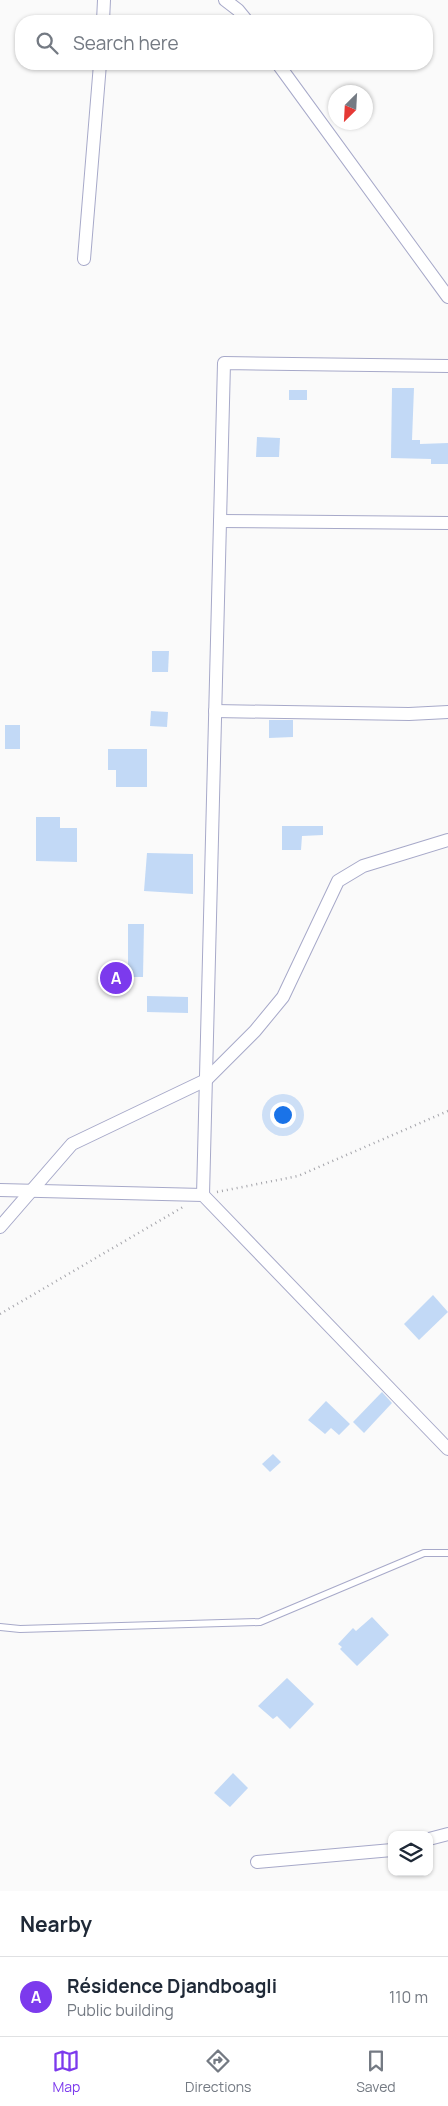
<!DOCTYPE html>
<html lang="en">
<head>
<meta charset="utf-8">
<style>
  body { margin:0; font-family:Manrope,sans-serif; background:#f6f6f7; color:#1f2937 }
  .controls { position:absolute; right:15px; bottom:15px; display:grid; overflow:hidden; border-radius:10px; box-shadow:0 1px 4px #0004 }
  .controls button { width:45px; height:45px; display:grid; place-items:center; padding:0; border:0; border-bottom:1px solid #e0e1e3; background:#fff; color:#1f2937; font:25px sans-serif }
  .compass { position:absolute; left:328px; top:85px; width:45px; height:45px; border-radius:50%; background:#fff; box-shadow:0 1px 4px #0004; rotate:204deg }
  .you { position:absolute; left:282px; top:1114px; width:18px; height:18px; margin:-12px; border:4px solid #fff; border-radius:50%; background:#1a73e8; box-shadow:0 0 0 8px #1a73e833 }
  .badge { display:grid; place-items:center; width:32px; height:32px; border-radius:50%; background:#7c3aed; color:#fff; font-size:16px; font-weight:700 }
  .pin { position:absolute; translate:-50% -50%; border:2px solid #fff; box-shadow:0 1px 5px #0006 }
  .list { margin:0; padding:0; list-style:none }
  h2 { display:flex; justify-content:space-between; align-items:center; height:65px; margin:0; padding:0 20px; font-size:21px }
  h2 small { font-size:16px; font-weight:400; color:#747a83 }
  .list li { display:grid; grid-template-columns:32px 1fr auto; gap:15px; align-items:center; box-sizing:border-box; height:80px; padding:0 20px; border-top:1px solid #e0e1e3 }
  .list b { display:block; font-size:19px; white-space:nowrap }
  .list p { margin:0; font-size:16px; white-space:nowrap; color:#747a83 }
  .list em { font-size:16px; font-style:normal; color:#747a83 }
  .icon { flex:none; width:28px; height:28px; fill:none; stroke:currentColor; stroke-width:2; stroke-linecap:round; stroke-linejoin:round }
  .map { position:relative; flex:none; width:448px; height:1891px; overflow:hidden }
  .search { position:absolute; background:#fff; box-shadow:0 1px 4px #0004; left:15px; right:15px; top:15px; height:55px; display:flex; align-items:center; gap:12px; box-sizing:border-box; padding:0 18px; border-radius:20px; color:#747a83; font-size:19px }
  .sheet { height:145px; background:#fff }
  nav { display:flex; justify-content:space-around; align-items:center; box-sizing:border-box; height:70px; border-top:1px solid #e0e1e3; background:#fff; font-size:14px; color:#747a83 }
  nav a { display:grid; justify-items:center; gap:2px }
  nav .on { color:#7c3aed }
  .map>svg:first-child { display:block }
  .building { fill:#c2d9f6 }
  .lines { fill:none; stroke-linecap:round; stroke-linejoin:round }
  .lane-casing { stroke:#a7a9c9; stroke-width:8 }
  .street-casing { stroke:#a7a9c9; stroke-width:14 }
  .path { stroke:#a5a5ab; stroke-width:2.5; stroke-dasharray:1 4; stroke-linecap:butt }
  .lane { stroke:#fff; stroke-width:6 }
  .street { stroke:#fff; stroke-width:12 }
</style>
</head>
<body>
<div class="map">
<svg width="448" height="1891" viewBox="0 0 448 1891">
  <rect width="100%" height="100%" fill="#fafafa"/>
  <g class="building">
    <path d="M392 388H414L412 440H420V444L448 443V464H431V459L391 458Z"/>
    <rect x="289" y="390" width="18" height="10"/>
    <path d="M257 437 280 438 279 457H256Z"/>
    <path d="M152 651H169L168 672H152Z"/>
    <path d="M151 711 168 712 167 727 150 726Z"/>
    <path d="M269 720H293V737L269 738Z"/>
    <rect x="5" y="725" width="15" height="24"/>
    <path d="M108 749H147V787H116V770H108Z"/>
    <path d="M36 817H60V828H77V862L36 861Z"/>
    <path d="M282 826H323V835L302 836 301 850H282Z"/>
    <path d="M147 853 193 854V894L144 891Z"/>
    <path d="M128 924H144L143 977H128Z"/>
    <path d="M147 996 188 997V1013L147 1012Z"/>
    <path d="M433 1295 448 1312 419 1340 404 1324Z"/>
    <path d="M382 1392 392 1403 364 1433 353 1422Z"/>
    <path d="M326 1401 350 1424 339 1435 331 1428 325 1434 308 1420Z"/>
    <path d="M273 1454 281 1462 270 1472 262 1464Z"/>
    <path d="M372 1617 389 1635 357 1666 340 1649 342 1647 338 1644 353 1628 356 1631Z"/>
    <path d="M287 1678 314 1704 290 1729 277 1716 273 1719 258 1706Z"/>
    <path d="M233 1773 248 1788 230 1807 214 1793Z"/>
  </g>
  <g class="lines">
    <g class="lane-casing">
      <path id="lane" d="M0 1627 20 1629 260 1622 424 1553H448"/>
    </g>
    <g class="street-casing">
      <g id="street">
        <path d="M225 0 238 10 247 21"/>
        <path d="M103 21 104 0"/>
        <path d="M278 64 448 297"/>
        <path d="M84 259 100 64"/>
        <path d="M220 521 448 523"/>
        <path d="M215 711 409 714 448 712"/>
        <path d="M0 1190 203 1195 448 1449"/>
        <path d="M203 1195 224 363 448 366"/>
        <path d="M0 1227 72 1144 206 1080 255 1031 283 997 338 881 363 866 448 840"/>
        <path d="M429 1839 448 1834"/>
        <path d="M257 1862 392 1850"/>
      </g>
    </g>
    <g class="path">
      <path d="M217 1192 298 1176 448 1111"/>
      <path d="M0 1314 183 1207"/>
    </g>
    <use href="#lane" class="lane"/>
    <use href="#street" class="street"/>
  </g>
</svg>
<div class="controls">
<button><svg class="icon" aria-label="layers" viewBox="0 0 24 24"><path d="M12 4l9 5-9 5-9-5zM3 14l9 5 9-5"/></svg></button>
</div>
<svg class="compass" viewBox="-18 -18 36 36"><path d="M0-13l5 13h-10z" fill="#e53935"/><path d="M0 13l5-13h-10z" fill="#747a83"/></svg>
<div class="you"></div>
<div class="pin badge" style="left:116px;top:978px">A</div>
<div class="search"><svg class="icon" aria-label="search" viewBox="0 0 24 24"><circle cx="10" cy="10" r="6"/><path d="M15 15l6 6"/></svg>Search here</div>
</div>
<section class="sheet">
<h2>Nearby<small></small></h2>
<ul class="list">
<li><span class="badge">A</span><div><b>Résidence Djandboagli</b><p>Public building</p></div><em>110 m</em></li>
</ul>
</section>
<nav>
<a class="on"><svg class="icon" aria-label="map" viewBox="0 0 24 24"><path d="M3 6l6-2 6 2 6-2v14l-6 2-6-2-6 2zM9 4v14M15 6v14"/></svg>Map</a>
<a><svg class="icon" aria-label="directions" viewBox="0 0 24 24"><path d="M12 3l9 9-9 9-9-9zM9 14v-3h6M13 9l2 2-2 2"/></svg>Directions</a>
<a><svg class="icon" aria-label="saved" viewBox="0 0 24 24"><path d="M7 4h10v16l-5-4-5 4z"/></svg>Saved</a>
</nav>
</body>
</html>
